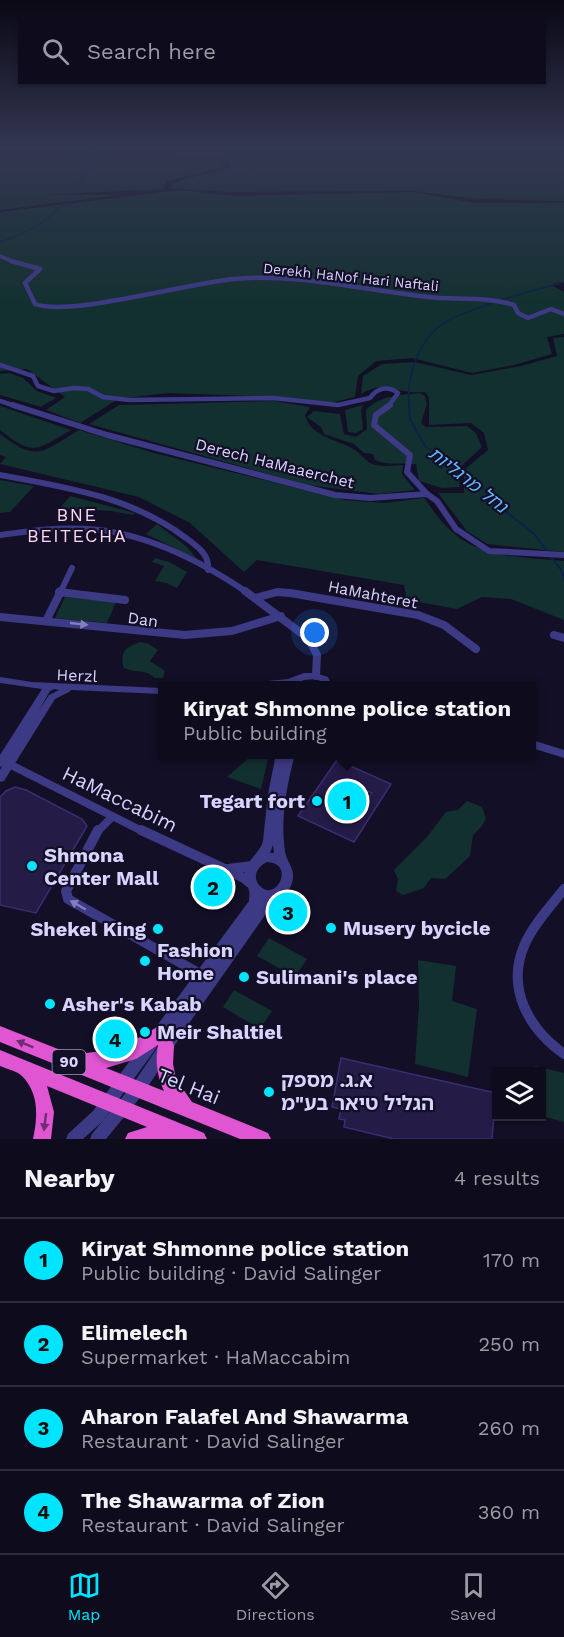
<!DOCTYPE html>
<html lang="en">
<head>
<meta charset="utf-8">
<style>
  body { margin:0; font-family:"Work Sans","Noto Sans Hebrew",sans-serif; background:#171425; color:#f1f3f6 }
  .controls { position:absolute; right:18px; bottom:18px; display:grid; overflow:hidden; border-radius:0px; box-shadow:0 2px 4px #0004 }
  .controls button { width:54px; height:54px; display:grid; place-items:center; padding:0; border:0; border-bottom:2px solid #2e2b3b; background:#0e0b1c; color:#f1f3f6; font:30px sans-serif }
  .you { position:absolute; left:315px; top:633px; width:21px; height:21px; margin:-15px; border:4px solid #fff; border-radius:50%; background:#1a73e8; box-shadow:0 0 0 9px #1a73e833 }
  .badge { display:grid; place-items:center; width:39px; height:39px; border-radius:50%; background:#00e5ff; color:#111; font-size:20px; font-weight:700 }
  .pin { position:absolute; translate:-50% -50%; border:3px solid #fff; box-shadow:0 2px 6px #0006 }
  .popup { position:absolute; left:158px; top:681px; width:378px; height:78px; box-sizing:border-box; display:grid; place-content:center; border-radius:0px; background:#0e0b1c; filter:drop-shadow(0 2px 4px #0005); font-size:20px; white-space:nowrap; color:#9b9ba3 }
  .popup b { font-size:22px; color:#f1f3f6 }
  .popup::after { content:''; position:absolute; left:50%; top:100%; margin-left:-12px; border:12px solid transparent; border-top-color:#0e0b1c }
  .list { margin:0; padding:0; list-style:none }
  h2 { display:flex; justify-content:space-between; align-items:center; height:78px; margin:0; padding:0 24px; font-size:26px }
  h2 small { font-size:20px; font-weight:400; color:#9b9ba3 }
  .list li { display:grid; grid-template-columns:39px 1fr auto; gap:18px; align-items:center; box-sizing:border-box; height:84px; padding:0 24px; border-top:2px solid #2e2b3b }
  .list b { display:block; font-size:22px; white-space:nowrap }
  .list p { margin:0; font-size:20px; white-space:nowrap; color:#9b9ba3 }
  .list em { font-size:20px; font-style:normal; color:#9b9ba3 }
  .icon { flex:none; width:33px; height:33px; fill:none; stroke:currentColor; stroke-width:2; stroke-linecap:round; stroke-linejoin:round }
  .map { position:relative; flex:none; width:564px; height:1139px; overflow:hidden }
  .search { position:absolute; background:#0e0b1c; box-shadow:0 2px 4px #0004; left:18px; right:18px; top:18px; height:66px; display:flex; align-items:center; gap:15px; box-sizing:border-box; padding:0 21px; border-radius:0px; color:#9b9ba3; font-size:22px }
  .sheet { height:414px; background:#0e0b1c }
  nav { display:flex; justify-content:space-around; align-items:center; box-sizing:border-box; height:84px; border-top:2px solid #2e2b3b; background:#0e0b1c; font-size:16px; color:#9b9ba3 }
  nav a { display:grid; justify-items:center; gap:3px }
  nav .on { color:#00e5ff }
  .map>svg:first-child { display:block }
  .green { fill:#12302f }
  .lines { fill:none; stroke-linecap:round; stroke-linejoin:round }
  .stream-far1 { stroke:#0c2248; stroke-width:1.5 }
  .stream { stroke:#0c2248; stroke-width:2 }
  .building { fill:#241b47; stroke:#3b2d73; stroke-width:1.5; fill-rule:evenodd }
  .minor-far4 { stroke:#3d3a85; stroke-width:4 }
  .minor-far3 { stroke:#3d3a85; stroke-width:4.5 }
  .minor-far2 { stroke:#3d3a85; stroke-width:6 }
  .minor-far1 { stroke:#3d3a85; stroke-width:8 }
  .minor { stroke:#3d3a85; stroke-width:10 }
  .tertiary { fill:#3d3a85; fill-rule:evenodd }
  .trunk { fill:#e055d1; fill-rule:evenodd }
  .oneway { fill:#837fbc }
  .oneway2 { fill:#6f2e73 }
  .poi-dot { fill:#00e5ff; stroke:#130f26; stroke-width:2 }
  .labels { text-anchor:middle; stroke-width:4.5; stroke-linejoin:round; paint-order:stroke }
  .far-street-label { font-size:14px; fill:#d9d4ff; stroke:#130f26 }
  .shield { fill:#130f26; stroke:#9e99be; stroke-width:1.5 }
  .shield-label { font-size:15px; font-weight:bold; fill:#d9d4ff }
  .street-label { font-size:16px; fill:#d9d4ff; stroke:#130f26 }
  .water-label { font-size:18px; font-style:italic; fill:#62b6ff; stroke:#130f26 }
  .neighbourhood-label { font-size:18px; letter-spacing:1.5px; fill:#ffd6f0; stroke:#130f26 }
  .near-street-label { font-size:20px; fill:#d9d4ff; stroke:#130f26 }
  .near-poi-label { font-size:20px; font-weight:bold; fill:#d9d4ff; stroke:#130f26; text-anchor:start }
</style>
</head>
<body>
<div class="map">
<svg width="564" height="1139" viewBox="0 0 564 1139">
  <rect width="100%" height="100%" fill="#130f26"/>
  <g class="green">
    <path d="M83 149 140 156 216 160 227 166 167 181 162 189 46 195H118L0 210V156L36 158Z"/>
    <path d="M109 149H564V201L478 199 413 191 229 192 169 188C184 174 213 176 232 166L225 159 141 154Z"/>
    <path d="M179 190 234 196 412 192 475 203H564V282L554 283 553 286 564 292V334L547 337 552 354 514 365 472 373 412 358 376 361 358 376 355 397 330 403 276 397 168 393 118 399 80 423 46 410 65 397 27 369 0 371V212Z"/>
    <path d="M564 337V552L487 544 467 531 438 493H464V470L488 450 484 433 471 423 429 425V398L425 392C419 392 411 393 405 391 386 388 380 383 361 394L363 376 382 364 415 362 471 375 521 366 557 356 553 338Z"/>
    <path d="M10 373 23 378 37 391 56 398 41 407 0 395V374Z"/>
    <path d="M420 393 425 396 427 404 421 423 426 427 467 426 476 433 482 447 458 469 460 487 442 488 419 481 416 464C402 462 387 466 375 460L373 454 364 453 354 444 324 434 321 427 307 417 314 411 340 414 344 434 356 437 367 429 366 410C381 395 399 395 420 393Z"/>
    <path d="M274 401 310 407 305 415C310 436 335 439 352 448 359 452 364 459 370 463 379 468 393 465 403 465L402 474 415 490 379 494 308 485 89 424 119 405Z"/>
    <path d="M363 405 361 411 363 429 356 433 348 432 345 410Z"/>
    <path d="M0 406 71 430C37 450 33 457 0 430Z"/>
    <path d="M79 430 154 453 345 500 385 503 424 498C432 508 438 519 447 527 477 559 524 557 564 561V620L511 599 482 597 457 609 407 600 404 585 257 560 244 572 190 523 139 497 0 464 6 457 0 455V434C38 463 42 452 79 430Z"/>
    <path d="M0 480 34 486 10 512 0 513Z"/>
    <path d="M70 496 135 513 133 515 111 511 60 508Z"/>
    <path d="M157 524 187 547 197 559 146 534Z"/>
    <path d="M155 558 169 562 187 572 177 588 166 583 155 581 164 566 152 562Z"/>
    <path d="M65 597 116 602 107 623 55 618Z"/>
    <path d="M140 642 149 644 158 650 150 661 165 671 163 678H155C147 669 134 673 124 668 119 652 126 647 140 642Z"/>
    <path d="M252 755H269L261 789 227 777Z"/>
    <path d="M467 801 482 807 486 818 482 826 473 835 470 856 445 879 431 878 424 888 403 895 396 891 398 879 394 870 427 837 446 812 458 810Z"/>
    <path d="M269 938 307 959 295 977 257 956Z"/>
    <path d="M418 960 456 966 452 1001 477 1009 468 1077 415 1064 419 1005Z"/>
    <path d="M234 990 272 1011 260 1029 223 1007Z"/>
    <path d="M535 1066 564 1073V1122L542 1116V1072L535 1071Z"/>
  </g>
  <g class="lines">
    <g class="stream-far1">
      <path d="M0 242C45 228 76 201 93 157L90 149"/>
      <path d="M500 300 564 282"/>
      <path d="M409 407C406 376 419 337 447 321 461 313 480 308 495 302"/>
    </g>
    <g class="stream">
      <path d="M409 405 410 419 425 446 481 487 505 511 534 534 548 552"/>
      <path d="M551 557 562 571 564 580"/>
    </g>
  </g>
  <g class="building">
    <path d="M337 760 391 784 354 842 298 816ZM360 788 372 793 358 815 346 810Z"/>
    <path d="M15 787 26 790 82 819 87 826 36 913 0 905V797L6 791Z"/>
    <path d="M341 1058 496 1093 492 1139H394L344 1127 345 1120 339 1119 341 1109 332 1107Z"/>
  </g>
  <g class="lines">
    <path class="minor-far4" d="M0 256 14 262"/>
    <g class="minor-far3">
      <path d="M11 261 40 269 25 283 35 304C68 317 189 283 233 279 298 273 363 290 428 297 457 300 486 296 514 305L518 313 528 318 551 309 564 314"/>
      <path d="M0 365 33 376 38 386 54 391 74 388 88 389 103 397 129 400 273 398 338 405 370 398C377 388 388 385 398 393L388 407"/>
      <path d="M0 401 18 407"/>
    </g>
    <g class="minor-far2">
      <path d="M13 405 107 435 335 495 370 498 427 494 437 501 456 529 489 551 564 555"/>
      <path d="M390 405 376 415 374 425 410 455 407 472 427 494"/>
      <path d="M0 475C65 487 132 497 186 538 197 546 210 555 208 570"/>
      <path d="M0 535C29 531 58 527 87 529 145 532 201 561 248 593"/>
      <path d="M59 592 65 593"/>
      <path d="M60 593 72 568"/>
      <path d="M274 593H286"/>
    </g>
    <g class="minor-far1">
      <path d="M245 591 309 639 317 655 316 676"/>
      <path d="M59 592 125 600"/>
      <path d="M255 598 277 592 290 593 418 615 444 625 476 649"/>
      <path d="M0 617 185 635 232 631 281 616"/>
      <path d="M46 621 61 591"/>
      <path d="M554 635 564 638"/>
      <path d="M5 762 144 832"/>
      <path d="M97 832 112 817"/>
    </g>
    <g class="minor">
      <path d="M98 830 66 891 68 899 202 975"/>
      <path d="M141 830 244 878 250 883"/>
      <path d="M228 869 252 866"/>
      <path d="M564 889C550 907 533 925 524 946 506 989 529 1029 564 1054"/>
    </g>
    <g class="tertiary">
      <path d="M304 673H315L328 677 332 686H323L321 681 315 679 304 680 291 686H241L245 683 288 679Z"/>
      <path d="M0 677 32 682 162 688V694L71 690 69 692 55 699 4 781 0 782V770L2 766 0 767V755L42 689 0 683ZM54 689 59 690 49 695 39 710 50 691Z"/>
      <path d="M532 740 564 750V758L532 748Z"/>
      <path d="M276 754H295C287 785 280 819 285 851 286 860 294 868 293 877 293 887 286 894 277 898L190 1022 143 1094 106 1139H90L92 1134 133 1084 170 1029 163 1039 158 1041 153 1039 152 1035 153 1031 249 901C249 898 250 894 249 891 248 884 243 879 245 871 248 859 260 853 263 841L268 794ZM273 845 274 853H270ZM267 862C296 863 276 903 260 886 251 877 258 866 267 862Z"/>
      <path d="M150 1039 155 1040 157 1045 155 1050 103 1121 83 1139H66L68 1134 93 1111 145 1040Z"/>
    </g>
    <g class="trunk">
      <path d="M0 1026 73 1055 121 1048 159 1026 165 1028 167 1034 166 1038 172 1040 174 1046 173 1064 176 1079 192 1102 268 1133 271 1139H240L0 1042ZM158 1045C155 1062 157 1075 164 1091L106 1068 136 1059Z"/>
      <path d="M0 1050 204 1133 207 1139H125L128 1133 147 1127 47 1086 54 1112 51 1139H33C38 1117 39 1093 22 1076 17 1071 7 1069 0 1066Z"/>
    </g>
  </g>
  <defs><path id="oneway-solid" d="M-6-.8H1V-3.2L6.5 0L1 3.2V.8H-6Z" transform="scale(1.5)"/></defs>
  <g class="oneway">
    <use href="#oneway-solid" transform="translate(79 624) rotate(6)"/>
    <use href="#oneway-solid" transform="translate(78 905) rotate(-150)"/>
  </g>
  <g class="oneway2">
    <use href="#oneway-solid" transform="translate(25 1044) rotate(-158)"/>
    <use href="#oneway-solid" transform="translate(45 1122) rotate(97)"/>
  </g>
  <linearGradient id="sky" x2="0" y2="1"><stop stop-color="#0a0815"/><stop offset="0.48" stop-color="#333752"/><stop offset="1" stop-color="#333752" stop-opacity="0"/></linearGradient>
  <rect width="564" height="309" fill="url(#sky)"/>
  <g class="poi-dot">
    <circle cx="317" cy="801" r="6"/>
    <circle cx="32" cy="866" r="6"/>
    <circle cx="331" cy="928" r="6"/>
    <circle cx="158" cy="929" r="6"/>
    <circle cx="145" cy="961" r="6"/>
    <circle cx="244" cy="977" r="6"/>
    <circle cx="50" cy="1004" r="6"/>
    <circle cx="145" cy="1032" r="6"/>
    <circle cx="269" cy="1092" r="6"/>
  </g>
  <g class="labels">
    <g class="far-street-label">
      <text transform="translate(351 277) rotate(6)" y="5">Derekh HaNof Hari Naftali</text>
    </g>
    <rect class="shield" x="52.5" y="1050" width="33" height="24" rx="4.5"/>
    <g class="shield-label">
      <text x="69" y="1067">90</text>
    </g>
    <g class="street-label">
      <text transform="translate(275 463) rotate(14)" y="6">Derech HaMaaerchet</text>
      <text transform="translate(373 594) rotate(11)" y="6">HaMahteret</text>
      <text transform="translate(143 619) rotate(8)" y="6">Dan</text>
      <text transform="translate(77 675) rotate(3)" y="6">Herzl</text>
    </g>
    <g class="water-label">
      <text transform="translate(468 480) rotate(38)" y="6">נחל מרגליות</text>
    </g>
    <g class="neighbourhood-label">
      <text x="77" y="521">BNE<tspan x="77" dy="21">BEITECHA</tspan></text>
    </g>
    <g class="near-street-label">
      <text transform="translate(120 799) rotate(26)" y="7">HaMaccabim</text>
      <text transform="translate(189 1086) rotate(22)" y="7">Tel Hai</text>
    </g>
    <g class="near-poi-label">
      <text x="305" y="808" text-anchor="end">Tegart fort</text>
      <text x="44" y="862">Shmona<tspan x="44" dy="23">Center Mall</tspan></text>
      <text x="343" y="935">Musery bycicle</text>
      <text x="146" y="936" text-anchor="end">Shekel King</text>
      <text x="157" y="957">Fashion<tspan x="157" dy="23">Home</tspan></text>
      <text x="256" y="984">Sulimani's place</text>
      <text x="62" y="1011">Asher's Kabab</text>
      <text x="157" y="1039">Meir Shaltiel</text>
      <text x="281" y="1087">א.ג. מספק<tspan x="281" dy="23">הגליל טיאר בע"מ</tspan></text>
    </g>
  </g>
</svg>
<div class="controls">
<button><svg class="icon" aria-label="layers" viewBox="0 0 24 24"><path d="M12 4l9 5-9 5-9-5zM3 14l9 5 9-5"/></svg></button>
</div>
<div class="you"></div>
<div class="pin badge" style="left:347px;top:801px">1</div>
<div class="popup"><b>Kiryat Shmonne police station</b>Public building</div>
<div class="pin badge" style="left:213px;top:887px">2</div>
<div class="pin badge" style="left:288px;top:912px">3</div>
<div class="pin badge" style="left:115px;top:1039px">4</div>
<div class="search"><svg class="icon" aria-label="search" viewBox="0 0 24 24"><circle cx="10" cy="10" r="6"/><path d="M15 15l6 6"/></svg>Search here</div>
</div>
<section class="sheet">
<h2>Nearby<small>4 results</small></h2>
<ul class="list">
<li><span class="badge">1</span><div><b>Kiryat Shmonne police station</b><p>Public building · David Salinger</p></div><em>170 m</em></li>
<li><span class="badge">2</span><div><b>Elimelech</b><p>Supermarket · HaMaccabim</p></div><em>250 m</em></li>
<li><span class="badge">3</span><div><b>Aharon Falafel And Shawarma</b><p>Restaurant · David Salinger</p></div><em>260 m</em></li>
<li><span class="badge">4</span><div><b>The Shawarma of Zion</b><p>Restaurant · David Salinger</p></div><em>360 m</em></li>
</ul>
</section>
<nav>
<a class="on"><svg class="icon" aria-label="map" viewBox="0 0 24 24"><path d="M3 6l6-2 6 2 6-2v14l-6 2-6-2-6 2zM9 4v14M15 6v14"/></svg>Map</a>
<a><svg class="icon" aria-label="directions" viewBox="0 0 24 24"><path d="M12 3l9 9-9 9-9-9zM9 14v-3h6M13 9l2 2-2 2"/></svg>Directions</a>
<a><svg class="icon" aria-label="saved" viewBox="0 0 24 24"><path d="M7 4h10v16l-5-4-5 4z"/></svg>Saved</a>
</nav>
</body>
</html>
